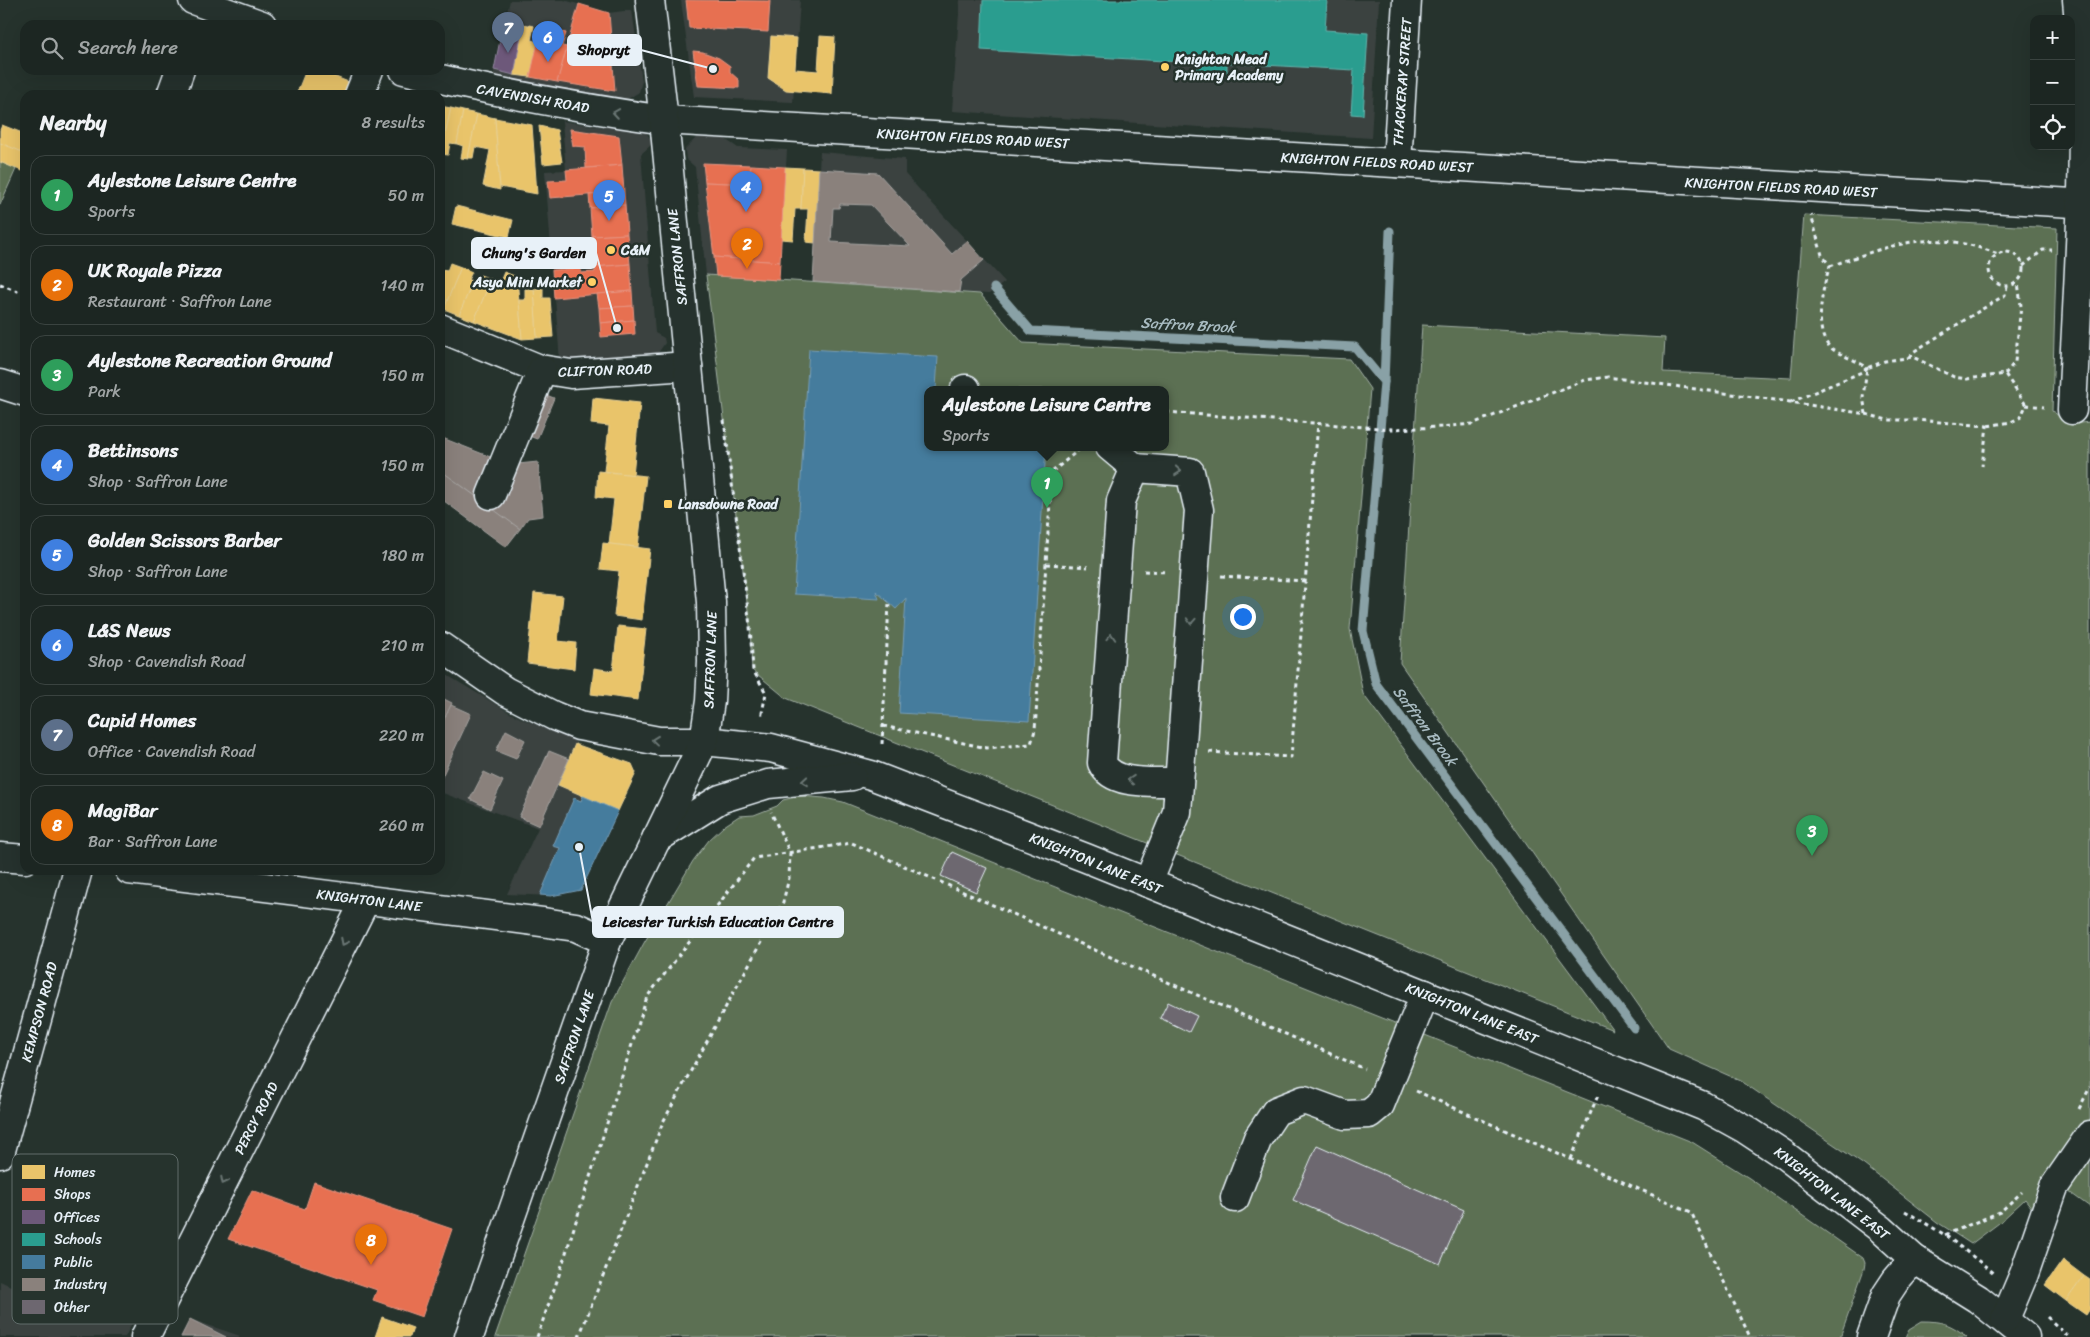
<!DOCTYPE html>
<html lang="en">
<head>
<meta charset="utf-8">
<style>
  body { margin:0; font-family:Sriracha,sans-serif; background:#29322f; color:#f1f3f6 }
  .controls { position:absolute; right:15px; top:15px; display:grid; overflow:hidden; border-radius:10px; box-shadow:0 5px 20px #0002 }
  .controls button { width:45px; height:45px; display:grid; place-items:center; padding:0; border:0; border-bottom:1px solid #3a4340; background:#1c2622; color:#f1f3f6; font:25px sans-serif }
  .you { position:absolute; left:1242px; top:616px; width:18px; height:18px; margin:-12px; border:4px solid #fff; border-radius:50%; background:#1a73e8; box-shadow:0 0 0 8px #1a73e833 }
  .badge { display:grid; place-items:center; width:32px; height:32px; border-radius:50%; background:#ffd166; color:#fff; font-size:16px; font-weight:700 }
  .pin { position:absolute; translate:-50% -41px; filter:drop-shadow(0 1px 2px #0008) }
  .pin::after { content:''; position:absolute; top:26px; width:18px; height:15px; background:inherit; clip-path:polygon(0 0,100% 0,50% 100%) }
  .popup { position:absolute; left:924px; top:386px; width:245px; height:65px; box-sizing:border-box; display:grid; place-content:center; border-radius:10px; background:#1c2622; filter:drop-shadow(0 1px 4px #0005); font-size:16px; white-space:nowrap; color:#a0a5a5 }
  .popup b { font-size:19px; color:#f1f3f6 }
  .popup::after { content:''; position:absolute; left:50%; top:100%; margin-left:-10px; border:10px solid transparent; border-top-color:#1c2622 }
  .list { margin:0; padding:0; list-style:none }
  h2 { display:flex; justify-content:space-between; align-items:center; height:65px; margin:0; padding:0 20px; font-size:21px }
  h2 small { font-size:16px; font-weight:400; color:#a0a5a5 }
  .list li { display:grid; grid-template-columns:32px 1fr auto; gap:15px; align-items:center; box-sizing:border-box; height:80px; margin:0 10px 10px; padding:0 10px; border:1px solid #3a4340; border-radius:15px }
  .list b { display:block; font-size:19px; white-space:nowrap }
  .list p { margin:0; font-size:16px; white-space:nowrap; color:#a0a5a5 }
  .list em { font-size:16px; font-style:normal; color:#a0a5a5 }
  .icon { flex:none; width:28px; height:28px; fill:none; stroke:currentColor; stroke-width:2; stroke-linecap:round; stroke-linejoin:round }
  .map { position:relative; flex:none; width:2090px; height:1337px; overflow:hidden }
  .search { position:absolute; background:#1c2622; box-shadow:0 5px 20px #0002; left:20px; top:20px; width:425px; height:55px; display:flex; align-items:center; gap:12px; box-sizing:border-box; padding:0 18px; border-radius:15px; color:#a0a5a5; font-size:19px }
  .panel { position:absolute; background:#1c2622; box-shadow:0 5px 20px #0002; left:20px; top:90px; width:425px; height:785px; border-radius:15px }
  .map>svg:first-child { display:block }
  .built { fill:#3b4341 }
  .green { fill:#5c6f52; stroke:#a2b0a5; fill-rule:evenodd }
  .homes { fill:#e9c46a; stroke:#e9d295 }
  .shops { fill:#e76f51; stroke:#e79683 }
  .offices { fill:#6d597a; stroke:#9287a0 }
  .schools { fill:#2a9d8f; stroke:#63b6ae }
  .public { fill:#457b9d; stroke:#769eb8 }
  .industry { fill:#8a817c; stroke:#a6a3a1; fill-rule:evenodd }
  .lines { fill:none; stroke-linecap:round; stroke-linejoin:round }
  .stream { stroke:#89a1a6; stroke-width:9 }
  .building { fill:#6d6770; stroke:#e8f1f8 }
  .minor-casing { stroke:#e8f1f8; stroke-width:31 }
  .major-casing { stroke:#e8f1f8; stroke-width:31 }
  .path { stroke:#e8f1f8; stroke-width:3; stroke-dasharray:4 4; stroke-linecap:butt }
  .minor { stroke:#26332d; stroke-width:28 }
  .major { stroke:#26332d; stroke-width:28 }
  .oneway { stroke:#6a7674 }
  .poi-dot { fill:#ffd166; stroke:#26332d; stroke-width:2 }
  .labels { text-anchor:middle; stroke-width:5; stroke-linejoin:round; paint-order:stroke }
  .poi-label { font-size:14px; font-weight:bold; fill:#e8f1f8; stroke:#26332d; text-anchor:start }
  .street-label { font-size:14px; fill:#e8f1f8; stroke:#26332d }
  .water-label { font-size:15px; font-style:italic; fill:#a8bbc1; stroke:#26332d }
  .key { fill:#26332d; stroke:#606c6a; stroke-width:1 }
  .key-label { font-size:14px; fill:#e8f1f8 }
  .leader { fill:none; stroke:#e8f1f8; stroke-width:2 }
  .callout-dot { fill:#e8f1f8; stroke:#26332d; stroke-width:2 }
  .callout { fill:#e8f1f8; stroke:#e8f1f8; stroke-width:2 }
  .callout-label { font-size:15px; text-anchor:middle; font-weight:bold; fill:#111 }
</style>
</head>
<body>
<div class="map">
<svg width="2090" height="1337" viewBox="0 0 2090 1337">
  <rect width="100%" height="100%" fill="#26332d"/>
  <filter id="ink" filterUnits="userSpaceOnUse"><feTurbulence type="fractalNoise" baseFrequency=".02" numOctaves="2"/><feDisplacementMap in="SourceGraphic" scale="10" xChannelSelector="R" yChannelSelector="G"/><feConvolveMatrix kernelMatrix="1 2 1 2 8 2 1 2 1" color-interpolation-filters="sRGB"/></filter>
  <g filter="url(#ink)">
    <g class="built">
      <path d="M510 0H564L608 13 632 10 642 81 639 92 628 99 587 96 493 77Z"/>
      <path d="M681 0H800L793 102 694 97Z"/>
      <path d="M960 0H1379L1371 138 952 111Z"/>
      <path d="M562 121 604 127 629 124 645 131 650 138 651 145 641 154 655 333 664 338 665 343 655 357 560 361 545 171 566 170Z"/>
      <path d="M697 137 725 139 738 148 787 150 779 280 706 275 695 167 686 159 685 149Z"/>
      <path d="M820 152 905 159V174L1005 282 989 294 813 282Z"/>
      <path d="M440 671 512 714 557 734 577 740 558 785 618 811 581 890 551 896 507 894 538 828 440 792Z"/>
      <path d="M71 1258 146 1295 125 1337H0V1281L47 1303Z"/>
      <path d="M190 1319 243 1337H180Z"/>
    </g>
    <g class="green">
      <path d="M0 162 16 169 0 205Z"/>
      <path d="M1804 215 2057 228 2052 411 2071 424 2090 422V1207L2065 1189 2035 1212 2025 1199 1999 1223 1971 1244 1937 1222 1864 1165 1741 1081 1669 1049 1400 663 1422 325 1665 338 1663 372 1791 378Z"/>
      <path d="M706 275 980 294 1023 343 1349 359 1370 389 1350 629 1363 694 1613 1030 786 698 752 670 750 626ZM928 389H1166V447H928Z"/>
      <path d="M800 796 824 798 843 802 1692 1142 1749 1178 1863 1258 1865 1263 1864 1269 1840 1337H495L612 1002 644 943 693 861 709 840 724 826 739 816 754 815 777 806 783 800Z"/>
      <path d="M1922 1321C1942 1321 1951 1324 1967 1337H1905L1909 1329Z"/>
    </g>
    <g class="homes">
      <path d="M523 24 534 26 531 40 538 42 530 77 514 75Z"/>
      <path d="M771 36 797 38 795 69 818 71 820 36 835 37 832 94 786 90 768 78Z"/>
      <path d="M306 70H318L351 83 346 95H296Z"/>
      <path d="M381 91 394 95H376Z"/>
      <path d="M440 106 451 108 441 154 440 153Z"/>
      <path d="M451 108 463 111 457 144 450 143 448 155 441 154Z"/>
      <path d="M463 111 477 114 468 159 461 158 463 146 457 144Z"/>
      <path d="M477 114 495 118 500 190 483 186 490 150 475 147 473 158H468Z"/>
      <path d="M495 118 532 125 537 194 500 187Z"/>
      <path d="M2 125 25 134V153L0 143V130Z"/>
      <path d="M539 126 557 130 562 162 543 164Z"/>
      <path d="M0 143 25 153V164L22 171 0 162Z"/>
      <path d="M785 167 803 168 801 209H795L793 240 781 239Z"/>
      <path d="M803 168 819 169 815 243 806 242 808 209H801Z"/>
      <path d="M456 206 513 220 509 237 452 224Z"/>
      <path d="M450 263 461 267 444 309 440 308V276L442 270 447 271Z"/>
      <path d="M461 267 472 272 468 280 473 281 459 315 444 309Z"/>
      <path d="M504 272 517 277 522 339 474 321 490 281 499 284Z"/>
      <path d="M480 275 491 279 474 321 459 315 473 281 477 283Z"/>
      <path d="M543 288V298H550L553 337 537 338 534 289Z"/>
      <path d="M525 289H534L537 338 522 339 519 300H525Z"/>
      <path d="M593 398 640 403 633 475 604 471 609 426 591 424Z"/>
      <path d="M598 471 646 476 638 547 609 544 614 499 596 497Z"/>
      <path d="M603 543 650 549 642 620 614 616 619 571 600 569Z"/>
      <path d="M534 593 563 596 558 641 576 643 574 669 527 663Z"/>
      <path d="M618 626 646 629 638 700 591 694 594 668 613 671Z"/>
      <path d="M575 744 632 764 636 773 618 811 558 785Z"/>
      <path d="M2063 1260 2084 1276 2066 1301 2045 1285Z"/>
      <path d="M2084 1276 2090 1280V1309L2086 1315 2066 1301Z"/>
      <path d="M382 1317 413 1328 410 1337H375Z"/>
    </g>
    <g class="shops">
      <path d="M686 0 770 1 768 32 689 28Z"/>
      <path d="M579 4 609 13 615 91 557 82Z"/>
      <path d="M549 29 566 33 562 46 567 47 557 82 530 77 538 42 546 43Z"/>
      <path d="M693 51 703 52 719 58 730 66V72L739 80V88L698 86Z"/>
      <path d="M570 129 619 136 622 165 586 168 585 147 573 146Z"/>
      <path d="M703 163 751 165 749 184 705 182Z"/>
      <path d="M622 165 624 192 550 198 548 181 567 180 566 170Z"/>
      <path d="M751 165 785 167 780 262 714 257 705 182 749 184Z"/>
      <path d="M624 192 625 205 590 208 589 195Z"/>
      <path d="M625 205 627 234 592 236 590 208Z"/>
      <path d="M627 234 630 264 595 267 592 236Z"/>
      <path d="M714 257 780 262 779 280 716 276Z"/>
      <path d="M630 264 632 291 554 298 552 270 581 268V273L595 272V267Z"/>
      <path d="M632 291 633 306 599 308 597 294Z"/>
      <path d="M633 306 634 320 600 323 599 308Z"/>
      <path d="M634 320 635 334 601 337 600 323Z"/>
      <path d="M314 1182 452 1229 422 1317 373 1300 377 1290 228 1239 252 1190 305 1209Z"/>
    </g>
    <path class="offices" d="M513 22 523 24 514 75 494 70 501 35 510 36Z"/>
    <path class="schools" d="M983 0H1327L1325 30 1368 33 1363 115 1351 114 1354 70 1227 63V76L1196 74 1197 63 981 50Z"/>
    <g class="public">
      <path d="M809 349 938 357 936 389H928V447H1046L1029 721 899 713 906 598 896 609 876 591 879 599 794 594Z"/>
      <path d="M583 796 618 811 581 890 551 896 540 895 560 848 553 846 574 798 581 801Z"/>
    </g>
    <g class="industry">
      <path d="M819 169 878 173 952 254 967 241 984 260 961 280 959 292 813 282ZM840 204 871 205 910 246 831 242 833 208H839Z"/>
      <path d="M533 390 554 398 537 439 510 429Z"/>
      <path d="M440 437 498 460 480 499 440 470Z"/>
      <path d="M538 462 543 516 528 518 520 529 490 507 508 465Z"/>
      <path d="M440 470 520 529 506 547 440 498Z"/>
      <path d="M440 697 452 703 440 728Z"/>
      <path d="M451 705 471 714 440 781V728Z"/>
      <path d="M506 730 525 740 516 759 496 751Z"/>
      <path d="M549 751 569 759 539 826 519 817Z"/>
      <path d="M484 772 503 781 490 809 470 799Z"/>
      <path d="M190 1319 226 1337H181Z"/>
    </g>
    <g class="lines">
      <g class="stream">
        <path d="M994 288 1031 331 1355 347 1384 382 1363 631 1376 684 1634 1028"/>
        <path d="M1384 382 1390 231"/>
      </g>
    </g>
    <g class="building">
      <path d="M952 852 987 868 976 892 941 876Z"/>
      <path d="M1168 1002 1197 1016 1189 1032 1160 1018Z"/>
      <path d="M1317 1145 1464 1210 1440 1264 1293 1200Z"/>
    </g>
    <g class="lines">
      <g class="minor-casing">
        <g id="minor">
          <path d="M193 0 262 25"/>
          <path d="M404 70C490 92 576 107 664 120L2090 204"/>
          <path d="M171 95 180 70"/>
          <path d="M359 95 369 70"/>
          <path d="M1397 163 1407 0"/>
          <path d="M440 328 540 369 571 374 688 366"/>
          <path d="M0 384 25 392"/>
          <path d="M965 389H966"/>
          <path d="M2072 410C2078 274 2090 136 2077 0"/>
          <path d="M1110 447 1135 468"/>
          <path d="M491 495 542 370"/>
          <path d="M440 646 505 691 554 716 579 726 659 741H704L771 748 871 775 1086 858 1703 1106 1745 1129 1783 1154 1881 1229 1914 1259 1978 1299 2025 1337"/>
          <path d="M656 839 720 799 768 784 852 776"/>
          <path d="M0 857 25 859"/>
          <path d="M129 870 542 922 576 927 607 941"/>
          <path d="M1148 883 1177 812 1199 510 1190 472 1135 468 1121 501 1102 763C1113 787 1156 781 1179 782"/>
          <path d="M0 1154 78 870"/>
          <path d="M1235 1198 1258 1138 1276 1111 1304 1100 1345 1115 1369 1114 1380 1105 1425 994"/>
          <path d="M2005 1319 2024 1274 2054 1187 2090 1135"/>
          <path d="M145 1337 366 899"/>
          <path d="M1871 1337 1886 1295 1896 1280 1914 1259"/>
        </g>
      </g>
      <g class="major-casing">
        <path id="major" d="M469 1337 607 941 704 741 710 701 712 662 711 602 664 120 650 0"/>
      </g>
      <g class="path">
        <circle cx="2006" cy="269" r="17"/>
        <path d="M1830 266C1895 244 1930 228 1998 254"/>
        <path d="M2023 266 2043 250H2052"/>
        <path d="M0 284 25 294"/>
        <path d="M1909 357 1913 352 2005 295 2007 287"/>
        <path d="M2005 374 2015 362 2021 306 2018 282"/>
        <path d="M1791 402 1862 372 1867 368C1856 359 1839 356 1829 346 1813 330 1823 285 1830 266L1822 255 1811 215"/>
        <path d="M2026 405 2044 407"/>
        <path d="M1166 412 1392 429 1441 427 1472 424 1585 380 1608 377 1790 402 1866 414 1887 420H1916L1987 426 1982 466"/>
        <path d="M1866 414 1863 397 1867 368 1885 361 1913 357 1954 377 1967 379 2005 374 2026 405 2021 417 2011 422 1987 426"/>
        <path d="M724 420 750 626 753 670 766 693 761 718"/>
        <path d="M1046 564 1088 567"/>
        <path d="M1144 571 1168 572"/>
        <path d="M1221 576 1305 581"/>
        <path d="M883 726 987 748 1031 744 1035 730 1052 472 1082 447"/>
        <path d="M882 744 889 603"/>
        <path d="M1209 752 1291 757 1318 423"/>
        <path d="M1416 1091 1691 1212 1750 1337"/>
        <path d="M2079 1109 2090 1087"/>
        <path d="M1571 1159 1599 1093"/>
        <path d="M1905 1211 1945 1235 1994 1273"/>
        <path d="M1945 1235 2000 1212 2022 1192"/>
        <path d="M2047 1317 2069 1337"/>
        <path d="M537 1337 558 1278 647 997 754 858 852 843 1365 1069"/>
        <path d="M579 1337 663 1122 783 902 789 878 790 853 771 812"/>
      </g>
      <use href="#minor" class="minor"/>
      <use href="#major" class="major"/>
    </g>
    <defs><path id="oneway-chevron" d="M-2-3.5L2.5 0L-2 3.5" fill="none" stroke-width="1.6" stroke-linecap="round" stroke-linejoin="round" transform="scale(1.25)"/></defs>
    <g class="oneway">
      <use href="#oneway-chevron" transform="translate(616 113) rotate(-171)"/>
      <use href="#oneway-chevron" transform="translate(1178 471) rotate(5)"/>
      <use href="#oneway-chevron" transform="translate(1191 621) rotate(94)"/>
      <use href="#oneway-chevron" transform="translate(1111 637) rotate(-86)"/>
      <use href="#oneway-chevron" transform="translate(655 740) rotate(-174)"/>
      <use href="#oneway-chevron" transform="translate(1131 780) rotate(-176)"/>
      <use href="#oneway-chevron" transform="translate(805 781) rotate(175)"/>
      <use href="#oneway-chevron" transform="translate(344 942) rotate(117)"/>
      <use href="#oneway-chevron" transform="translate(224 1181) rotate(117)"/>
    </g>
  </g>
  <g class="poi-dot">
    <circle cx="1165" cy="67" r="5"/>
    <circle cx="611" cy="250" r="5"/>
    <circle cx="592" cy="282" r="5"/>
    <rect x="663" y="499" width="10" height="10" rx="2.5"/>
  </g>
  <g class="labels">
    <g class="poi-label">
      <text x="1175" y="64">Knighton Mead<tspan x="1175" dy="16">Primary Academy</tspan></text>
      <text x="621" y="255">C&amp;M</text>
      <text x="582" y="287" text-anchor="end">Asya Mini Market</text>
      <text x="678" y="509">Lansdowne Road</text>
    </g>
    <g class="street-label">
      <text transform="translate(1402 82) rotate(-86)" y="5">THACKERAY STREET</text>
      <text transform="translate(533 98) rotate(10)" y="5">CAVENDISH ROAD</text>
      <text transform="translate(973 138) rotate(3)" y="5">KNIGHTON FIELDS ROAD WEST</text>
      <text transform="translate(1377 162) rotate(3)" y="5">KNIGHTON FIELDS ROAD WEST</text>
      <text transform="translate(1781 187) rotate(3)" y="5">KNIGHTON FIELDS ROAD WEST</text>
      <text transform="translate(677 257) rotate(-96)" y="5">SAFFRON LANE</text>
      <text transform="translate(605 370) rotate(-2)" y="5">CLIFTON ROAD</text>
      <text transform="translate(710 660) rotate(-88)" y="5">SAFFRON LANE</text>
      <text transform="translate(1096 863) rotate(22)" y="5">KNIGHTON LANE EAST</text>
      <text transform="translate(369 900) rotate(7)" y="5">KNIGHTON LANE</text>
      <text transform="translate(39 1012) rotate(-75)" y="5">KEMPSON ROAD</text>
      <text transform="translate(1472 1013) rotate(22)" y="5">KNIGHTON LANE EAST</text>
      <text transform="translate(574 1037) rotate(-71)" y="5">SAFFRON LANE</text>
      <text transform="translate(256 1118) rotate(-63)" y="5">PERCY ROAD</text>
      <text transform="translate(1832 1193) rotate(38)" y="5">KNIGHTON LANE EAST</text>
    </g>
    <g class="water-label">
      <text transform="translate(1188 325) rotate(3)" y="5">Saffron Brook</text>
      <text transform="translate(1425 726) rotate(53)" y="5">Saffron Brook</text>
    </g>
  </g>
  <rect x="12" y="1154" width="166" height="170" rx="8" class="key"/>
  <rect x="22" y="1165" width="23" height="14" fill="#e9c46a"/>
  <rect x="22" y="1188" width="23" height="13" fill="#e76f51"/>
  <rect x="22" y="1210" width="23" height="14" fill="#6d597a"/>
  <rect x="22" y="1233" width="23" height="13" fill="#2a9d8f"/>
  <rect x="22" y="1255" width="23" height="14" fill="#457b9d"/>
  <rect x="22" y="1278" width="23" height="13" fill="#8a817c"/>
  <rect x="22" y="1300" width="23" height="14" fill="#6d6770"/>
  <g class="key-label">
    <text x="54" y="1177">Homes</text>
    <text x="54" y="1199">Shops</text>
    <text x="54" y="1222">Offices</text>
    <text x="54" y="1244">Schools</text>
    <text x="54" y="1267">Public</text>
    <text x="54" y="1289">Industry</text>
    <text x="54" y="1312">Other</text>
  </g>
  <path class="leader" d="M713 69L641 50M617 328L596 253M579 847L593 922"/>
  <g class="callout-dot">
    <circle cx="713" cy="69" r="5"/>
    <circle cx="617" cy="328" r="5"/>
    <circle cx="579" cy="847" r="5"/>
  </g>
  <g class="callout">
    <rect x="568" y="35" width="73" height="30" rx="5"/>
    <rect x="472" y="238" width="124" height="30" rx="5"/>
    <rect x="593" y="907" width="250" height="30" rx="5"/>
  </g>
  <g class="callout-label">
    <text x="604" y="55">Shopryt</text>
    <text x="534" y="258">Chung's Garden</text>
    <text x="718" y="927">Leicester Turkish Education Centre</text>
  </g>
</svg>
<div class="controls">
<button>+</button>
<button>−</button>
<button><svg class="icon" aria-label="locate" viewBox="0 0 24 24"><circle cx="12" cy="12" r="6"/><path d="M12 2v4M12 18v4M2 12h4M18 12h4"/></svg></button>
</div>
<div class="you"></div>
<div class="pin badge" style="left:1047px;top:508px;background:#2e9e5b">1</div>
<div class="popup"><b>Aylestone Leisure Centre</b>Sports</div>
<div class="pin badge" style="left:747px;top:269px;background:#e8710a">2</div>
<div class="pin badge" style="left:1812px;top:856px;background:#2e9e5b">3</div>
<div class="pin badge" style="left:746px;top:212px;background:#3f7fe0">4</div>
<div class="pin badge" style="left:609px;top:221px;background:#3f7fe0">5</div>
<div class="pin badge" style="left:548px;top:62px;background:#3f7fe0">6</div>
<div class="pin badge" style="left:508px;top:53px;background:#5c6f8a">7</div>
<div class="pin badge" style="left:371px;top:1265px;background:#e8710a">8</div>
<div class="search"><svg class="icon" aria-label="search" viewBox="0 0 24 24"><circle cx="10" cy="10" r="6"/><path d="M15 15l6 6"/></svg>Search here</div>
<section class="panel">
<h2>Nearby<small>8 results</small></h2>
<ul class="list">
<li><span class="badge" style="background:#2e9e5b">1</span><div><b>Aylestone Leisure Centre</b><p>Sports</p></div><em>50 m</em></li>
<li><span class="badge" style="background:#e8710a">2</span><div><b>UK Royale Pizza</b><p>Restaurant · Saffron Lane</p></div><em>140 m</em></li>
<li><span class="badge" style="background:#2e9e5b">3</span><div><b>Aylestone Recreation Ground</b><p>Park</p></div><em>150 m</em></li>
<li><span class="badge" style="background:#3f7fe0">4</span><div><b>Bettinsons</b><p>Shop · Saffron Lane</p></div><em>150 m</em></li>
<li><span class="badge" style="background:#3f7fe0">5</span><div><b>Golden Scissors Barber</b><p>Shop · Saffron Lane</p></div><em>180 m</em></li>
<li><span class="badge" style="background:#3f7fe0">6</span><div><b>L&amp;S News</b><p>Shop · Cavendish Road</p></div><em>210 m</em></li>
<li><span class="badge" style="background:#5c6f8a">7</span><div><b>Cupid Homes</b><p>Office · Cavendish Road</p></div><em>220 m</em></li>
<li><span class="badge" style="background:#e8710a">8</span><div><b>MagiBar</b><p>Bar · Saffron Lane</p></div><em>260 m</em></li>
</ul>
</section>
</div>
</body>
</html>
